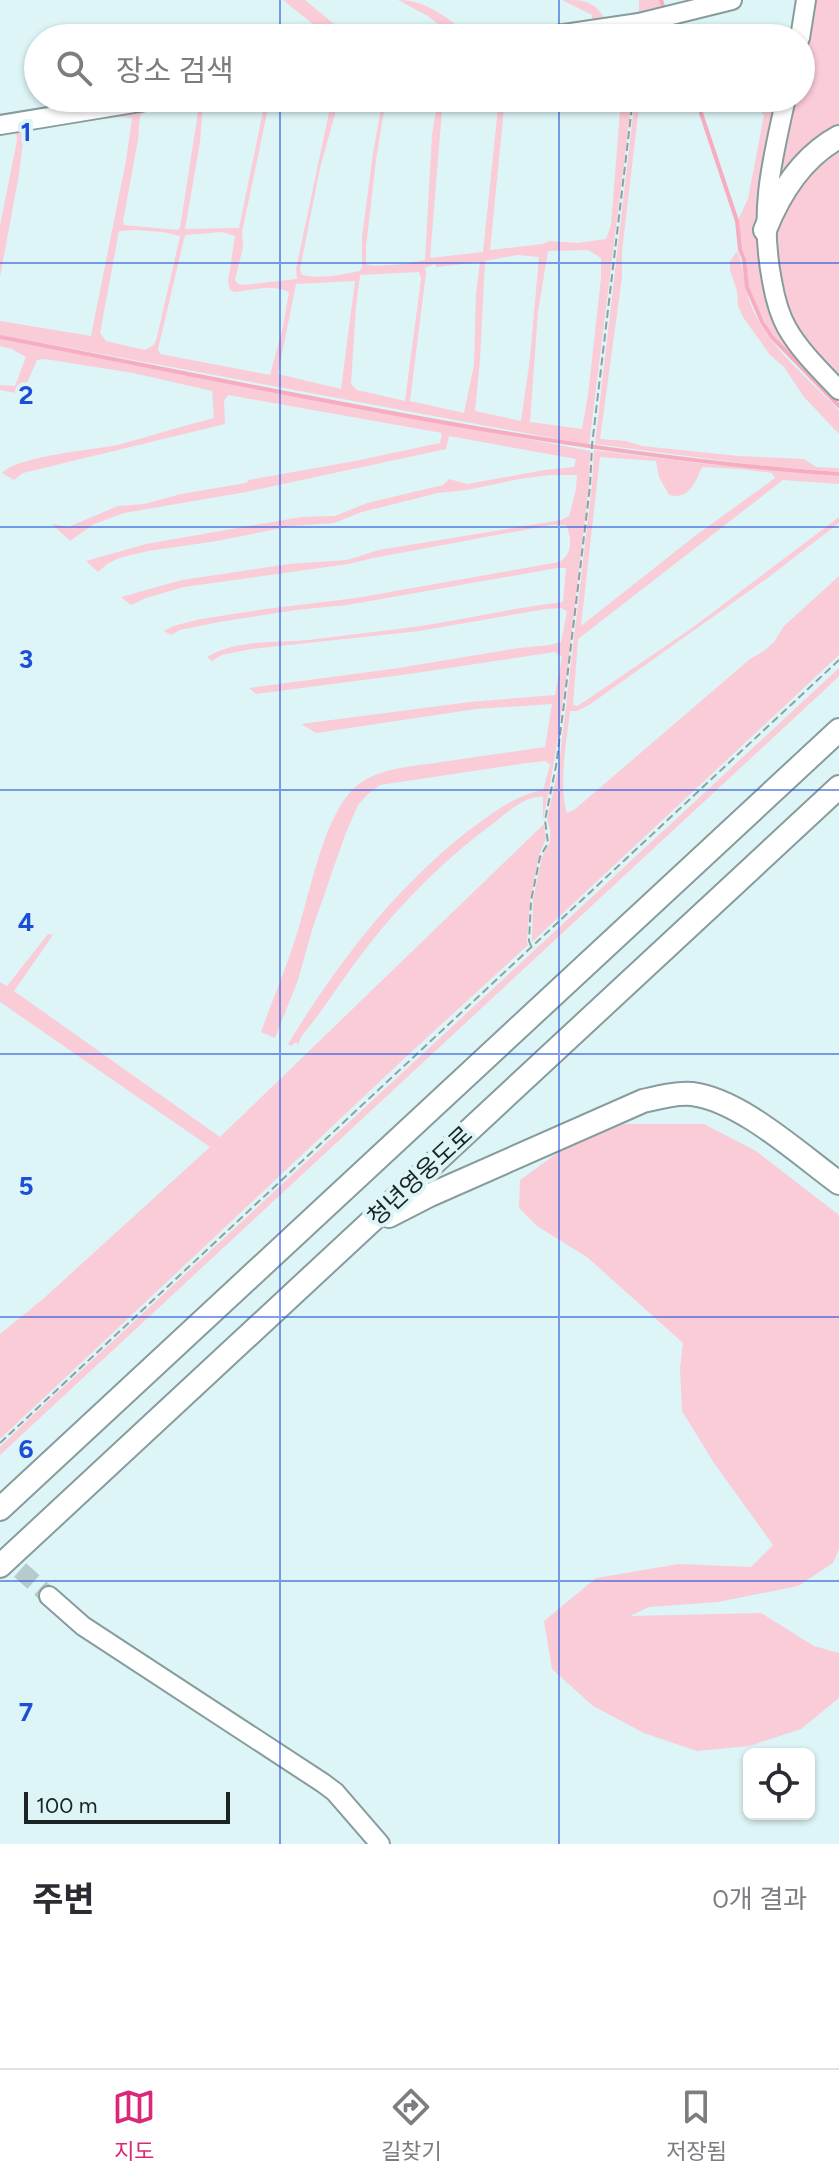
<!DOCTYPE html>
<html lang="ko">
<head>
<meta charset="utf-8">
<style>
  body { margin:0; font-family:Figtree,"Noto Sans KR",sans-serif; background:#f2f2f3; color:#2b2b33 }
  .controls { position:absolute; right:24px; bottom:24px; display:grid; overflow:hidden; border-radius:12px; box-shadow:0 2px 6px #0004 }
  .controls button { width:72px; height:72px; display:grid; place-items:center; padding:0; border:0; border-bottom:2px solid #e1e1e2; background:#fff; color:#2b2b33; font:40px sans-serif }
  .scale { position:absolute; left:24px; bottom:20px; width:206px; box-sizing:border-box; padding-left:8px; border:4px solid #1b2425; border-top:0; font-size:22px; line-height:28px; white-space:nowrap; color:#1b2425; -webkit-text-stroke:6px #ddf5f6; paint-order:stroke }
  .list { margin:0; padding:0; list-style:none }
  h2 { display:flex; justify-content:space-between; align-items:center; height:104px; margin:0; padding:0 32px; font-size:34px }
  h2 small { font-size:26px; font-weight:400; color:#7c7c81 }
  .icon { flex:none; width:44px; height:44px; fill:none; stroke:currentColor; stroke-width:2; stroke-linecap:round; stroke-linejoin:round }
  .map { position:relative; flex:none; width:839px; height:1844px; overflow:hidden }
  .search { position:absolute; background:#fff; box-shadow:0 2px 6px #0004; left:24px; right:24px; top:24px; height:88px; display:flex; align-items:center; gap:20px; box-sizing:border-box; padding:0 28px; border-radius:44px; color:#7c7c81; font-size:30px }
  .sheet { height:224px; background:#fff }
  nav { display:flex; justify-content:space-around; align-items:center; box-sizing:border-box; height:112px; border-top:2px solid #e1e1e2; background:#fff; font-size:22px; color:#7c7c81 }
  nav a { display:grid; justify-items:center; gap:4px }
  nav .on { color:#db2777 }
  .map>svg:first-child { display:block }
  .green { fill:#f9ccd8; fill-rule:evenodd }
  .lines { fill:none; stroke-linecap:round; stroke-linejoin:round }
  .stream { stroke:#f8acc1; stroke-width:4 }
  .secondary-tunnel { stroke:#b6cbcc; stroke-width:18; stroke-dasharray:18 9; stroke-linecap:butt }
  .secondary-casing { stroke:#869c9d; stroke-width:22 }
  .highway-casing { stroke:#869c9d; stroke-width:26 }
  .path { stroke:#8ea0a1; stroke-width:2; stroke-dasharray:8 4; stroke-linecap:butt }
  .secondary { stroke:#fff; stroke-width:18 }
  .highway { stroke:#fff; stroke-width:22 }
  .grid { fill:none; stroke:#1d4ed8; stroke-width:2; stroke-opacity:0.55 }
  .labels { text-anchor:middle; stroke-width:8; stroke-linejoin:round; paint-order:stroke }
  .street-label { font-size:24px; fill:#1b2425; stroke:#ddf5f6 }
  .grid-label { font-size:26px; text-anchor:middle; font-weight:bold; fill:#1d4ed8; stroke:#ddf5f6; stroke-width:8; stroke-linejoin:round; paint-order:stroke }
</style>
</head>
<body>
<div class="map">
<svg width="839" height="1844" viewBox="0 0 839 1844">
  <rect width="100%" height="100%" fill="#ddf5f6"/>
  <g class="green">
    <path d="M283 0H305L351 38H330Z"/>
    <path d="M398 0C428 0 448 19 471 36L592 19V15L562 0C583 0 594 0 605 19L639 11V0H660L663 6 673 7 636 19 514 38H455L428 16Z"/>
    <path d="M811 0H839V129L776 191 793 98H801V59L808 31Z"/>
    <path d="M181 98H272L270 99 242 232 243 247 235 280 238 284 244 285 297 279 296 269 332 98H338L337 107 320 168 300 269 302 275C321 279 341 275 360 271L362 266V237L373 153 383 98H386L376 160 366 247V264L374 266 404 264 425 260 432 135 438 98H443L430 258 483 252 499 98H505L490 250 543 244 549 241 578 243 606 239 611 225 621 98H632L589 445 0 335V321L91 336 126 161 132 118 119 117 63 123 24 132 19 174 0 277V226L17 140 16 133 0 134V127ZM240 99 265 101 239 228 185 229 200 142 203 104ZM192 105 198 107V112L180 228 177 230 124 225 123 221 138 140 140 116 148 110ZM136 230 163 232 180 236 157 337 154 345 145 350 106 341 100 333 119 231ZM222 232 235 236 228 282 230 290 234 292C251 290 274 284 289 292L283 327 270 375 160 354 158 349 185 235ZM588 250 601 258V278L588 395 582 429 530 422 538 312 548 251ZM517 255 539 257 530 358 521 421 475 411 480 360 485 261ZM480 262 476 294 474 365 464 413 410 401 426 273 425 268 434 264 437 267ZM419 272 421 279 405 401 357 390 351 384 356 307 360 275ZM355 281 341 389 278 374 296 284Z"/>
    <path d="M635 98H640L622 251V277L600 439 626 441 642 446 738 456 804 459 816 467 839 468V472L756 465 595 444Z"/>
    <path d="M763 98H781L767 293 839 396V401L787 351 770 331 759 312 748 284 746 258 740 247 738 220 748 199 764 115 760 111Z"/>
    <path d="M839 144V380L797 336 778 280 774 237 777 220 814 162Z"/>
    <path d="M737 251C745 268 744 288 751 305 768 347 808 378 839 410V434L804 397 784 367 770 355 743 317 738 306 737 291 730 270V262Z"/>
    <path d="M0 338 590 451 589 485C575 597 566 710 543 820V797C526 795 509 811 495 822 447 857 404 900 367 947 344 976 325 1008 301 1037L298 1045 296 1042 291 1046 288 1044C337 964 394 889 468 831 491 814 515 795 543 790L550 765 546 761 527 763 380 785 368 794 358 805 345 835 312 930 298 980 275 1038 261 1032C272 1001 285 971 295 940 310 898 324 802 365 780 388 767 416 766 442 762 476 757 511 752 545 747L552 704 476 709 316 733 301 724 470 702 555 695 562 657 555 652 409 674 256 694 249 688 392 669 519 648 550 645 561 642 567 611 561 608 546 609 419 631 251 649 222 655 212 661 207 657C236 639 275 643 308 640 341 636 374 632 406 628 459 621 510 608 563 602L566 568H557L347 605 296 610 219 622 180 630 171 635 164 631 173 626 201 619 266 609 356 598 559 562C573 555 572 537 566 525H551L373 558 348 564 184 587 146 598 131 605 121 597 182 580 289 564 347 560 379 550 561 520 569 516 576 489 577 475H550L519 479 467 490 438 493 362 512 334 523 292 526 217 541 148 551 119 558 107 564 98 572 86 561 146 544 301 517 335 516 367 503 443 485 449 479 467 484 545 470 574 467 576 459 449 436 446 449 246 492 124 513 94 524 70 541 52 524 68 527 118 506 144 504 181 494 246 483 249 480 355 461 440 443 442 433 228 395 224 401 225 424 23 473 14 480 2 473C18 456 92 450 117 445 149 437 181 426 214 418L212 391 133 373 45 359 37 360 22 394 0 390V385L15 386 26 357 12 349 0 346Z"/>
    <path d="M594 450 699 463 839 476V484L783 480 578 639 573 705 577 706 585 701 692 628 839 517V523L769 577 589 705 577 711H570C567 739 558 787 567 813L574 810 750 659 764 651 774 642 784 626 839 576V655L532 942 533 900 542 857 550 842V829L547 819 559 765 592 485ZM600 457 656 461 659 477 669 495C689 500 695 483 702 467L740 469 772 473 775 478 695 536 581 626Z"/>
    <path d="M839 668V676L833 682 0 1455V1447L31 1417Z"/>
    <path d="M544 824 546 838 539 856 530 902 527 941 528 945 408 1055 0 1439V1334L43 1299 210 1147 0 1002V982L7 986 48 934 53 935 14 991 220 1137Z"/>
    <path d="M623 1124H704L756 1151 839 1215V1549L833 1563 798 1586 718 1602 649 1607 630 1616 761 1613 814 1646 839 1653V1698L801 1729 749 1746 697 1751 644 1733 593 1706 552 1669 544 1621 596 1578 679 1564 751 1567 773 1545 714 1463 682 1411 680 1368 683 1343 587 1257 537 1226 519 1208 520 1180 560 1151Z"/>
  </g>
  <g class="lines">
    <g class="stream">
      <path d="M661 0 663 6"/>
      <path d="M670 25 679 38"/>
      <path d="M696 98 737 221 740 250 744 259 747 287 762 322 772 337 839 406"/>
      <path d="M0 337C277 390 557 454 839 474"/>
    </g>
    <path class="secondary-tunnel" d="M0 1552 49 1596"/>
    <g class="secondary-casing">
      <g id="secondary">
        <path d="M537 38 639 23 732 0"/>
        <path d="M800 38 806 0"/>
        <path d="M786 98C771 164 759 213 772 281 775 298 779 314 787 328 800 351 821 371 839 390"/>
        <path d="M0 125 164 98"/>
        <path d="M49 1596 83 1626 323 1783 335 1792 380 1844"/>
      </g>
    </g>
    <g class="highway-casing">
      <g id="highway">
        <path d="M765 230C780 192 802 157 839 137"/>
        <path d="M389 1216 430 1195 643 1101C660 1097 675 1093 692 1094 741 1100 799 1154 839 1183"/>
        <path d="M0 1509 839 730"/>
        <path d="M0 1566 839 787"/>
      </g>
    </g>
    <g class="path">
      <path d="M531 946 529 941 531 901 540 857 548 843 545 820 556 766 564 704 590 486 592 445 633 98"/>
      <path d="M0 1443 839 660"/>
    </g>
    <use href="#secondary" class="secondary"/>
    <use href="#highway" class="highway"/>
  </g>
  <path class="grid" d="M280 0V38M559 0V38M280 98V1844M559 98V1844M0 263H839M0 527H839M0 790H839M0 1054H839M0 1317H839M0 1581H839"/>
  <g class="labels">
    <g class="street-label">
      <text transform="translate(420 1176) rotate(-43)" y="8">청년영웅도로</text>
    </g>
  </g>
  <g class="grid-label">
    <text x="26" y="141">1</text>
    <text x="26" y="404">2</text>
    <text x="26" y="668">3</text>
    <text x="26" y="931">4</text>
    <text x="26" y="1195">5</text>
    <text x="26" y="1458">6</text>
    <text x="26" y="1721">7</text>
  </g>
</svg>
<div class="controls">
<button><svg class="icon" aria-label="locate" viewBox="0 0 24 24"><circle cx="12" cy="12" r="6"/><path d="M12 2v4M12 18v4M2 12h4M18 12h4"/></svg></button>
</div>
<div class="scale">100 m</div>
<div class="search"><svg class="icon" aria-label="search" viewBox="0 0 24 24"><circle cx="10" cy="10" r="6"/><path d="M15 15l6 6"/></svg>장소 검색</div>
</div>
<section class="sheet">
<h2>주변<small>0개 결과</small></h2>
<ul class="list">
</ul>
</section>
<nav>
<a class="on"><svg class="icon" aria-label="map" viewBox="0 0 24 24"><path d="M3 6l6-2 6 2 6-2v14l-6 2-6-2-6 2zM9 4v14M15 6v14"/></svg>지도</a>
<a><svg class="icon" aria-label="directions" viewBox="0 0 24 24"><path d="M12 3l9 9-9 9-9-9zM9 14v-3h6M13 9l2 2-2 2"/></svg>길찾기</a>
<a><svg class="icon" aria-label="saved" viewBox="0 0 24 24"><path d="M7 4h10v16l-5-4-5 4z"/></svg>저장됨</a>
</nav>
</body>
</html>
